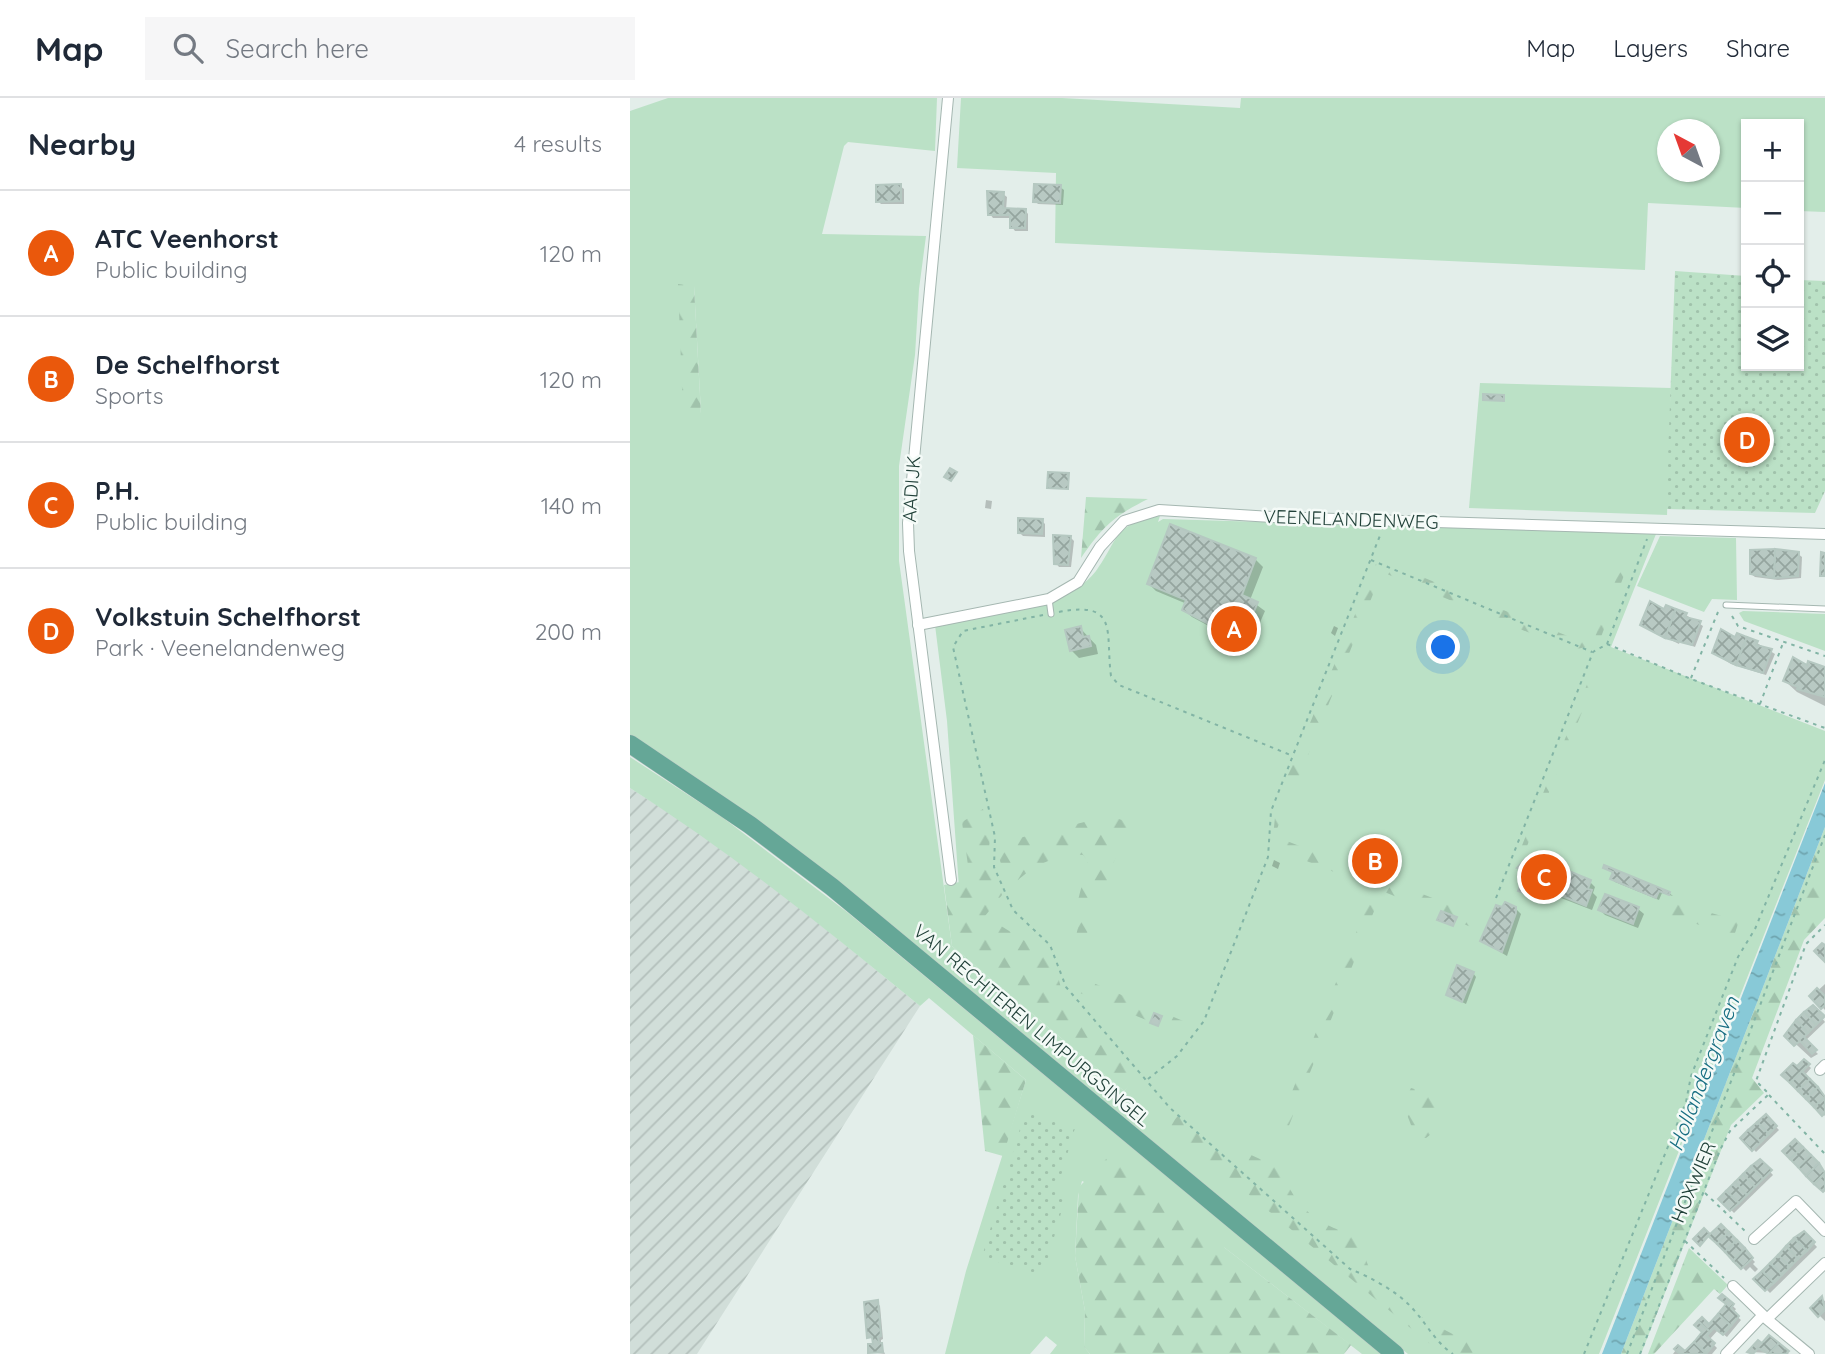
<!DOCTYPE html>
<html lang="en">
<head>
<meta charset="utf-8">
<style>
  body { margin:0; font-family:Quicksand,sans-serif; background:#f6f6f7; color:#1f2937 }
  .controls { position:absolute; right:21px; top:21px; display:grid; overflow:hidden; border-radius:0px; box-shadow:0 2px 5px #0004 }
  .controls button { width:63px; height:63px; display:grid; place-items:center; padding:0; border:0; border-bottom:2px solid #e0e1e3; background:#fff; color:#1f2937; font:35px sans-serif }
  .compass { position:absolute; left:1027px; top:21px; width:63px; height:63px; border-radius:50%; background:#fff; box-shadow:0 2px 5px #0004; rotate:319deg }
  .you { position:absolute; left:814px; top:550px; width:24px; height:24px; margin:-18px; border:5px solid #fff; border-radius:50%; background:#1a73e8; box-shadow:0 0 0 10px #1a73e833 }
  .badge { display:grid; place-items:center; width:46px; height:46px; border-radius:50%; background:#ea580c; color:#fff; font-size:23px; font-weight:700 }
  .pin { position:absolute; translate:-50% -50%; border:4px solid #fff; box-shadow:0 2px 7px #0006 }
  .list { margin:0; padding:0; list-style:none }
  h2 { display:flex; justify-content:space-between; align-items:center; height:91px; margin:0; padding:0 28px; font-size:30px }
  h2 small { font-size:23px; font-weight:400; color:#747a83 }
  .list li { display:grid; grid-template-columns:46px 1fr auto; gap:21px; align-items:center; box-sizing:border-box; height:126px; padding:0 28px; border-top:2px solid #e0e1e3 }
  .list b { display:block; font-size:26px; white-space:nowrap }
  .list p { margin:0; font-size:23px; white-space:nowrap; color:#747a83 }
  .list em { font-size:23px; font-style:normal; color:#747a83 }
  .icon { flex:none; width:38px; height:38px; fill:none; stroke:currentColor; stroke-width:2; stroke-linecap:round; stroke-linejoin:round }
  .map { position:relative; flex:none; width:1195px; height:1256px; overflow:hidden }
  header { display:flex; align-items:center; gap:42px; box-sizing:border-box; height:98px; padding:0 35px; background:#fff; border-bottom:2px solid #e0e1e3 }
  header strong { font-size:33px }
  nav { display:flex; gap:38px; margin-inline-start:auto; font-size:24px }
  .search { width:490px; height:63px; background:#f6f6f7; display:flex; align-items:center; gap:18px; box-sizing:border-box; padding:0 24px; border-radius:0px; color:#747a83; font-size:26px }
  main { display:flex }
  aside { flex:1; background:#fff }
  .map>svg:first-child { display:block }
  .industrial { fill:url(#industrial-furrows) }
  .green { fill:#bbe1c6; fill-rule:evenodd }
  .forest { fill:url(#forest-firs) }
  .garden { fill:url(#garden-dots) }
  .water { fill:url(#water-ripples) }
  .shadow { fill:#0003 }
  .building { fill:url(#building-cross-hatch); stroke:#b5c8c1; stroke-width:2 }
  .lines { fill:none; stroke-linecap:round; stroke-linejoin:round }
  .service-casing { stroke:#a5b7b1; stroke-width:7 }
  .minor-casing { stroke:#a5b7b1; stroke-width:12 }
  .primary-casing { stroke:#c1cac8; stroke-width:19 }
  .path { stroke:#82b4a5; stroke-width:2; stroke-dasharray:3.5 5; stroke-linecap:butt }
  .service { stroke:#fff; stroke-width:5 }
  .minor { stroke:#fff; stroke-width:10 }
  .primary { stroke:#65a797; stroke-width:18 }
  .labels { text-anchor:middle; stroke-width:5; stroke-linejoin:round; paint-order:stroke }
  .street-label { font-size:19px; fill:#214139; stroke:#f4faf7 }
  .water-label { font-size:21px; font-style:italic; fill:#176e82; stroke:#f4faf7 }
</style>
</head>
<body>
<header>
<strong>Map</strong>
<div class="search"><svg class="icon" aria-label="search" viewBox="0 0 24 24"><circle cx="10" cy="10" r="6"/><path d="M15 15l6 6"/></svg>Search here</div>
<nav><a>Map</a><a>Layers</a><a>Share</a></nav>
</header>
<main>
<aside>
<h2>Nearby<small>4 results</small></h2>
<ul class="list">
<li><span class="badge">A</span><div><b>ATC Veenhorst</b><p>Public building</p></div><em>120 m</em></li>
<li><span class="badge">B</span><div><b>De Schelfhorst</b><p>Sports</p></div><em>120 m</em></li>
<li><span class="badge">C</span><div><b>P.H.</b><p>Public building</p></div><em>140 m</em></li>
<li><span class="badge">D</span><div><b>Volkstuin Schelfhorst</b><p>Park · Veenelandenweg</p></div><em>200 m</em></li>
</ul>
</aside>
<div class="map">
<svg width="1195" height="1256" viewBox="0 0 1195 1256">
  <defs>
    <pattern id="industrial-furrows" width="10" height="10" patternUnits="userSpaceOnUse" patternTransform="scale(1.75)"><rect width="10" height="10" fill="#d1ded9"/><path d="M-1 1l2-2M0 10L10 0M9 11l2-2" fill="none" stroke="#b3c0bb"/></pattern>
    <pattern id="forest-firs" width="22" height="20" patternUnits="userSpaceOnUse" patternTransform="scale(1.75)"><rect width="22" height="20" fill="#bbe1c6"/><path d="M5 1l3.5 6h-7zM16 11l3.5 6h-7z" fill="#a0c2ab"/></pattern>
    <pattern id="garden-dots" width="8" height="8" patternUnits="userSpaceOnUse" patternTransform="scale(1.75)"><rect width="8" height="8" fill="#bbe1c6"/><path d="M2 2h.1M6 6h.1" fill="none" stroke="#a0c2ab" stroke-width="1.8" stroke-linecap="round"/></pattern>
    <pattern id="water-ripples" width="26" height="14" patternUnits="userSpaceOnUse" patternTransform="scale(1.75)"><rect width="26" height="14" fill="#88c9d7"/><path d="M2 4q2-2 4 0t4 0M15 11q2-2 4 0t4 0" fill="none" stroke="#6fa5af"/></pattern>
    <pattern id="building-cross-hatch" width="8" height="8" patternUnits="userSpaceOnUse" patternTransform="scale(1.75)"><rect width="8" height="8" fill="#b8c9c3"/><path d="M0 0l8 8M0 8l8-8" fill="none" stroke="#95a59f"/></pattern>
  </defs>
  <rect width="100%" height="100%" fill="#e3eeea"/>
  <path class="industrial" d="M0 690 75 738 142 787 290 908 67 1256H0Z"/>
  <g class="green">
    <path d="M38 0H307L305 53 218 44 214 48 192 136 296 138 289 191 285 257 269 368V463L322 848 494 993 498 988 333 845 317 623 305 527 425 503C440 495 455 487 466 473 489 442 482 426 530 418L528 424 533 421 1026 436 981 549 1195 633V682L969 1256H778L602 1112 0 640V13ZM64 188 71 315 54 316Z"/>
    <path d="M331 0H432L610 10 611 0H1195V114L1169 113V26H1116V110L1018 105 1015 172 425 145 426 75 327 70ZM1038 32H1080V74H1038Z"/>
    <path d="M850 285 1041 290 1037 417 839 410Z"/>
    <path d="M1030 438 1106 440 1107 502 1082 501 1074 514 1007 488Z"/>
    <path d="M1113 513 1195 516V553L1114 523 1109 515Z"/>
    <path d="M0 659 92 719 217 814 752 1256H732L595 1150 452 1083 448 1098 445 1158 455 1213 454 1249 460 1256H420L427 1247 416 1238 400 1256H315L336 1173 396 982 299 900 290 908C195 830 103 756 0 690Z"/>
  </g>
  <g class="forest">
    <path d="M48 186 64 188 71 316H53Z"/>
    <path d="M456 399 518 401C484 418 473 428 451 460Z"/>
    <path d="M1002 436 1009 437 971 539H965Z"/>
    <path d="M748 461 962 548 941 552 752 474 678 657 668 654Z"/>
    <path d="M960 579 966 580 895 753 891 750Z"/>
    <path d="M663 666 672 671 644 738 846 817 841 829 752 793 658 1030 649 1026 744 790 644 750C642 718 649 695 663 666Z"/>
    <path d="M353 711 360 740 358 760 372 797 355 818 423 860 431 890 508 978 494 993 322 848 314 787 340 782 332 724Z"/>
    <path d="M479 718 492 722 497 729 442 876 565 928 558 939 450 895 438 875 448 829 445 814 458 763 453 757C432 753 401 769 387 783L384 781 378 789 368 756 373 744Z"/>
    <path d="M1195 729V820L1174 842 1122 980 1134 995 1101 1027 1011 1256H991Z"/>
    <path d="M1036 802 1109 823 1104 838 1032 815Z"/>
    <path d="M343 937 396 982 373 1058 355 1053Z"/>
    <path d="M781 990 806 997 815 1010 809 1030 796 1040H790L781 1027 773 1006Z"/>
    <path d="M548 1018 577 1037 652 1071C663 1110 691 1130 731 1138 734 1157 738 1173 750 1189 767 1209 837 1244 863 1256H812L537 1029Z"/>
    <path d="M482 1055 595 1150 721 1247 714 1256H460L454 1249 455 1213 445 1158 449 1089Z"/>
    <path d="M1059 1150 1098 1187 1090 1196 1084 1191 1024 1256H1018Z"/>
  </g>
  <g class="garden">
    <path d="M1045 173 1116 178V268H1169V182L1195 183V393L1185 415 1036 411Z"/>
    <path d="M395 1014 445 1030 425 1098 435 1101 413 1178 352 1159Z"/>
  </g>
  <path class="water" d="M1195 685V729L991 1256H972Z"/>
  <g class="shadow">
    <path d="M270 88 274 91V106H251L248 103Z"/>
    <path d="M430 89 434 92 433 107 408 106 405 103Z"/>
    <path d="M373 96 377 99 376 112H395L398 116V133H385L382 129V120H363L360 116Z"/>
    <path d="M356 402 362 403 361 411 355 410Z"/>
    <path d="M412 423 415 426V439L393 438 390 435Z"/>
    <path d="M441 440 444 443 441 469H429L426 465Z"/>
    <path d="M1168 456 1172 459 1171 480 1148 482 1125 479 1121 476Z"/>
    <path d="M625 461 633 469 620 502 635 513 628 529 622 526 614 547 562 519 554 512 557 506 526 493 519 486Z"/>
    <path d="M1035 514 1056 517 1073 528 1065 549 1050 543 1049 546 1016 530Z"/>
    <path d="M704 528 708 530 705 538 701 535Z"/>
    <path d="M450 530 466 547 468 556 449 560 441 552Z"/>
    <path d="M1106 542 1127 545 1145 556 1136 577 1101 566 1084 555Z"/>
    <path d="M1178 570 1195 571V608L1167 594 1155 583Z"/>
    <path d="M644 762 650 765 648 771 642 768Z"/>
    <path d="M975 770 1039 795 1043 798 1032 795 1029 802 985 784 982 781 984 776Z"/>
    <path d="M890 777 960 784 965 789 963 795 967 799 962 812 918 795 917 799 907 795 904 802 890 793 895 781Z"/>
    <path d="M976 798 1008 811 1014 816 1008 830 975 817 970 812Z"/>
    <path d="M885 810 891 816 877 858 852 843Z"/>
    <path d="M843 875 846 879 836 906 818 897Z"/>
    <path d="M1195 886V912L1182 898Z"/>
    <path d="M1183 909 1195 924 1175 943 1188 956 1181 960 1156 937Z"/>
    <path d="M1174 963 1181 970 1175 977 1195 1000V1018L1154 976Z"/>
    <path d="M1136 1019 1149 1032 1126 1054 1113 1040Z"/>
    <path d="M1130 1063 1143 1077 1104 1115 1091 1101Z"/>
    <path d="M1090 1129 1125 1164 1123 1166 1128 1171 1125 1174 1120 1169 1116 1173 1081 1138Z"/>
    <path d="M1174 1135 1187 1149 1140 1195 1126 1181Z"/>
    <path d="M1092 1198 1106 1211 1103 1215 1111 1222 1097 1239 1088 1232 1079 1242 1087 1250 1082 1256H1043L1048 1249 1055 1256 1098 1206Z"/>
    <path d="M1192 1201 1195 1203V1223L1182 1210Z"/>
    <path d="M247 1204 250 1208 253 1241 251 1242V1247L255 1256 240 1254 245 1242 239 1239Z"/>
    <path d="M1139 1239 1159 1256 1120 1254 1132 1248Z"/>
  </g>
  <g class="building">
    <path d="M271 86V103L246 104V87Z"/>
    <path d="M404 86 431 87 430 105 403 104Z"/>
    <path d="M357 93 374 94 373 110 396 111 395 130H380V117H358Z"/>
    <path d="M853 296 874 297V303L853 302Z"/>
    <path d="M320 370 327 374 321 383 314 379Z"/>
    <path d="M418 374 439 375 438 391 417 390Z"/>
    <path d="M388 420 413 421 412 436 388 435Z"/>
    <path d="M540 426 626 460 612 497 628 504 620 523 614 520 606 540 552 512 556 502 517 486Z"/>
    <path d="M423 437 441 438 438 467 424 466Z"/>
    <path d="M1145 451 1169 454 1168 478 1144 480Z"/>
    <path d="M1145 451 1144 480 1120 476V452Z"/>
    <path d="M1191 454 1195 455V478H1190Z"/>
    <path d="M1020 503 1034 511 1036 507 1046 511 1035 540 1010 527Z"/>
    <path d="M1046 511 1057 515 1055 519 1071 523 1062 547 1035 540Z"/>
    <path d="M451 528 453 539 459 538 461 548 440 553 435 532Z"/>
    <path d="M1091 531 1105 539 1107 535 1117 539 1106 567 1082 555Z"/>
    <path d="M1117 539 1128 543 1126 547 1142 551 1133 575 1106 567Z"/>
    <path d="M1163 559 1177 567 1178 563 1195 569V599L1167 591 1168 589 1153 583Z"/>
    <path d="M895 761 937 778 939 773 961 782 958 791 962 792 956 808 913 790 911 794 902 791 899 797 888 793 894 779 888 777 891 771 887 770Z"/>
    <path d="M974 767 1040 794 1039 797 1029 793 1026 800 980 781 983 774 973 770Z"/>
    <path d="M975 796 1009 809 1003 826 968 812Z"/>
    <path d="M875 804 886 809V815L872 854 850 843 866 807 872 809Z"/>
    <path d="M811 813 827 819 823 828 807 822Z"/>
    <path d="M1192 845 1195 847V864L1184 853Z"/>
    <path d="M827 867 844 874 832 904 816 897Z"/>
    <path d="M1187 890 1195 898V907L1191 911 1179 898Z"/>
    <path d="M1183 907 1195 918 1186 927 1174 914Z"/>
    <path d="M1174 914 1186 927 1178 935 1166 922Z"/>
    <path d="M524 915 532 918 528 928 520 925Z"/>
    <path d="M1166 922 1178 935 1174 939 1187 952 1182 956 1170 943 1164 948 1154 938Z"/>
    <path d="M1174 961 1180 966 1160 985 1151 977 1163 965 1167 968Z"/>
    <path d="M1172 973 1180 981 1168 993 1160 985Z"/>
    <path d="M1180 981 1188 989 1176 1001 1168 993Z"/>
    <path d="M1188 989 1195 999 1184 1009 1176 1001Z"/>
    <path d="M1195 999V1015L1192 1018 1184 1009Z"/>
    <path d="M1136 1016 1147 1028 1139 1036 1127 1024Z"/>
    <path d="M1127 1024 1139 1036 1131 1044 1118 1032Z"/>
    <path d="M1118 1032 1131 1044 1122 1053 1110 1040Z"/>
    <path d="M1165 1041 1173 1049 1160 1061 1152 1053Z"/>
    <path d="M1173 1049 1181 1057 1168 1069 1160 1061Z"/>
    <path d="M1181 1057 1189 1065 1176 1078 1168 1069Z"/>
    <path d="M1130 1061 1142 1072 1133 1081 1121 1068Z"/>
    <path d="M1189 1065 1195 1075 1184 1086 1176 1078Z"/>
    <path d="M1121 1068 1133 1081 1125 1089 1113 1076Z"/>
    <path d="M1195 1075V1092L1193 1094 1184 1086Z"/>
    <path d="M1113 1076 1125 1089 1117 1097 1105 1084Z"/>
    <path d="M1105 1084 1117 1097 1109 1105 1096 1093Z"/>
    <path d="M1096 1093 1109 1105 1100 1113 1088 1101Z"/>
    <path d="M1091 1126 1099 1134 1087 1146 1078 1138Z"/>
    <path d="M1074 1130 1080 1136 1070 1148 1063 1141Z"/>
    <path d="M1174 1133 1185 1144 1177 1153 1164 1140Z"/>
    <path d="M1099 1134 1107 1142 1095 1154 1087 1146Z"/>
    <path d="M1164 1140 1177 1153 1168 1161 1156 1148Z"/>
    <path d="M1107 1142 1115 1150 1103 1163 1095 1154Z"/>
    <path d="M1156 1148 1168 1161 1160 1169 1148 1157Z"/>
    <path d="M1115 1150 1123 1160 1111 1171 1103 1163Z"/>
    <path d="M1148 1157 1160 1169 1152 1177 1140 1165Z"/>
    <path d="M1140 1165 1152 1177 1144 1185 1132 1173Z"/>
    <path d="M1132 1173 1144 1185 1135 1193 1123 1181Z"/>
    <path d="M1092 1196 1104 1206 1101 1210 1109 1218 1101 1228 1088 1216 1096 1206 1088 1200Z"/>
    <path d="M1192 1198 1195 1212 1188 1219 1180 1210Z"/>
    <path d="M248 1202 251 1238 248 1239 249 1245H252L253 1254 238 1255V1246H243L242 1239 237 1240 234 1204Z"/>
    <path d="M1088 1216 1101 1228 1093 1237 1084 1230 1080 1234 1068 1223 1072 1219 1079 1226Z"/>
    <path d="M1068 1223 1080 1234 1077 1238 1085 1245 1077 1255 1064 1244 1072 1234 1064 1227Z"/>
    <path d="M1139 1237 1149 1245 1139 1256 1128 1250 1123 1256 1117 1254 1128 1242 1132 1245Z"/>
    <path d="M1064 1244 1076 1256H1050L1044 1251 1048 1247 1055 1253Z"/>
    <path d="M1149 1245 1159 1253 1156 1256H1139Z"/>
  </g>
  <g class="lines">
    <g class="service-casing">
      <g id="service">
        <path d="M419 501 421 516"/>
        <path d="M1096 507 1195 511"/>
      </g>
    </g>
    <g class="minor-casing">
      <g id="minor">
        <path d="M318 0 278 425 279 453 321 782"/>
        <path d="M288 527 419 501 448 484 470 449 494 423 529 412 642 419 1195 436"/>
        <path d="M1190 972 1195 967"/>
        <path d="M1124 1141 1166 1103 1195 1133"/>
        <path d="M1133 1218 1179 1256"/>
        <path d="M1138 1220 1195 1165"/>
        <path d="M1096 1256 1133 1217 1103 1188"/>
      </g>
    </g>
    <g class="primary-casing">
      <path id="primary" d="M0 646 120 727 202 789 765 1256"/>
    </g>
    <g class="path">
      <path d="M741 462 962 554"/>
      <path d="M429 514C490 502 475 535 481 578L489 587 663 658"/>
      <path d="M413 517 333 533 323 549 365 739 364 769 383 812 420 847 436 889 540 1010 720 1171C740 1179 767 1193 782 1210 797 1226 805 1244 823 1256"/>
      <path d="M1102 518 1108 528 1195 558"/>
      <path d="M977 546 1061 581 1195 630"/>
      <path d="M1061 580 1088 514"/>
      <path d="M1130 606 1153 545"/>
      <path d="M866 800 963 554 977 546 1017 441"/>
      <path d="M518 981 547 958 574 923 638 759 641 713 751 435"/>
      <path d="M1139 997 1195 1056"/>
      <path d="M1075 1095 1116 1134"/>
      <path d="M1055 1143 1094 1180"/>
      <path d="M954 1256 1056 1004 1061 978 1108 859 1125 831 1195 662"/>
      <path d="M997 1256 1195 737"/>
      <path d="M1010 1256 1090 1052 1100 1033 1139 996 1126 983 1176 846 1195 827"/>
    </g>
    <use href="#service" class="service"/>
    <use href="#minor" class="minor"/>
    <use href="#primary" class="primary"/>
  </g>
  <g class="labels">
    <g class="street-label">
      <text transform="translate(281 391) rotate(-86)" y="7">AADIJK</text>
      <text transform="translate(721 421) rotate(2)" y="7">VEENELANDENWEG</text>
      <text transform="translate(402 927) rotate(40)" y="7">VAN RECHTEREN LIMPURGSINGEL</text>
      <text transform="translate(1063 1084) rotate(-67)" y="7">HOXWIER</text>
    </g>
    <g class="water-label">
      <text transform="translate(1074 976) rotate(-69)" y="7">Hollandergraven</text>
    </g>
  </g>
</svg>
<div class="controls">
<button>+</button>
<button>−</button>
<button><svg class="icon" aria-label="locate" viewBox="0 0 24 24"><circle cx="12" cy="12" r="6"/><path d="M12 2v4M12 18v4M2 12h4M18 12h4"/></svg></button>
<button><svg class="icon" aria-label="layers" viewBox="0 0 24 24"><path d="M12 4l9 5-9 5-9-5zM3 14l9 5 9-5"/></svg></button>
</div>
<svg class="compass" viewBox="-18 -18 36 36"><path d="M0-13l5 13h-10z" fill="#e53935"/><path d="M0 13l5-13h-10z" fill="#747a83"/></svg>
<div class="you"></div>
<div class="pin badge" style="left:604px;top:531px">A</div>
<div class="pin badge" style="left:745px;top:763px">B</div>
<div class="pin badge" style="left:914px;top:779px">C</div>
<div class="pin badge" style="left:1117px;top:342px">D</div>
</div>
</main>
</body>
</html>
